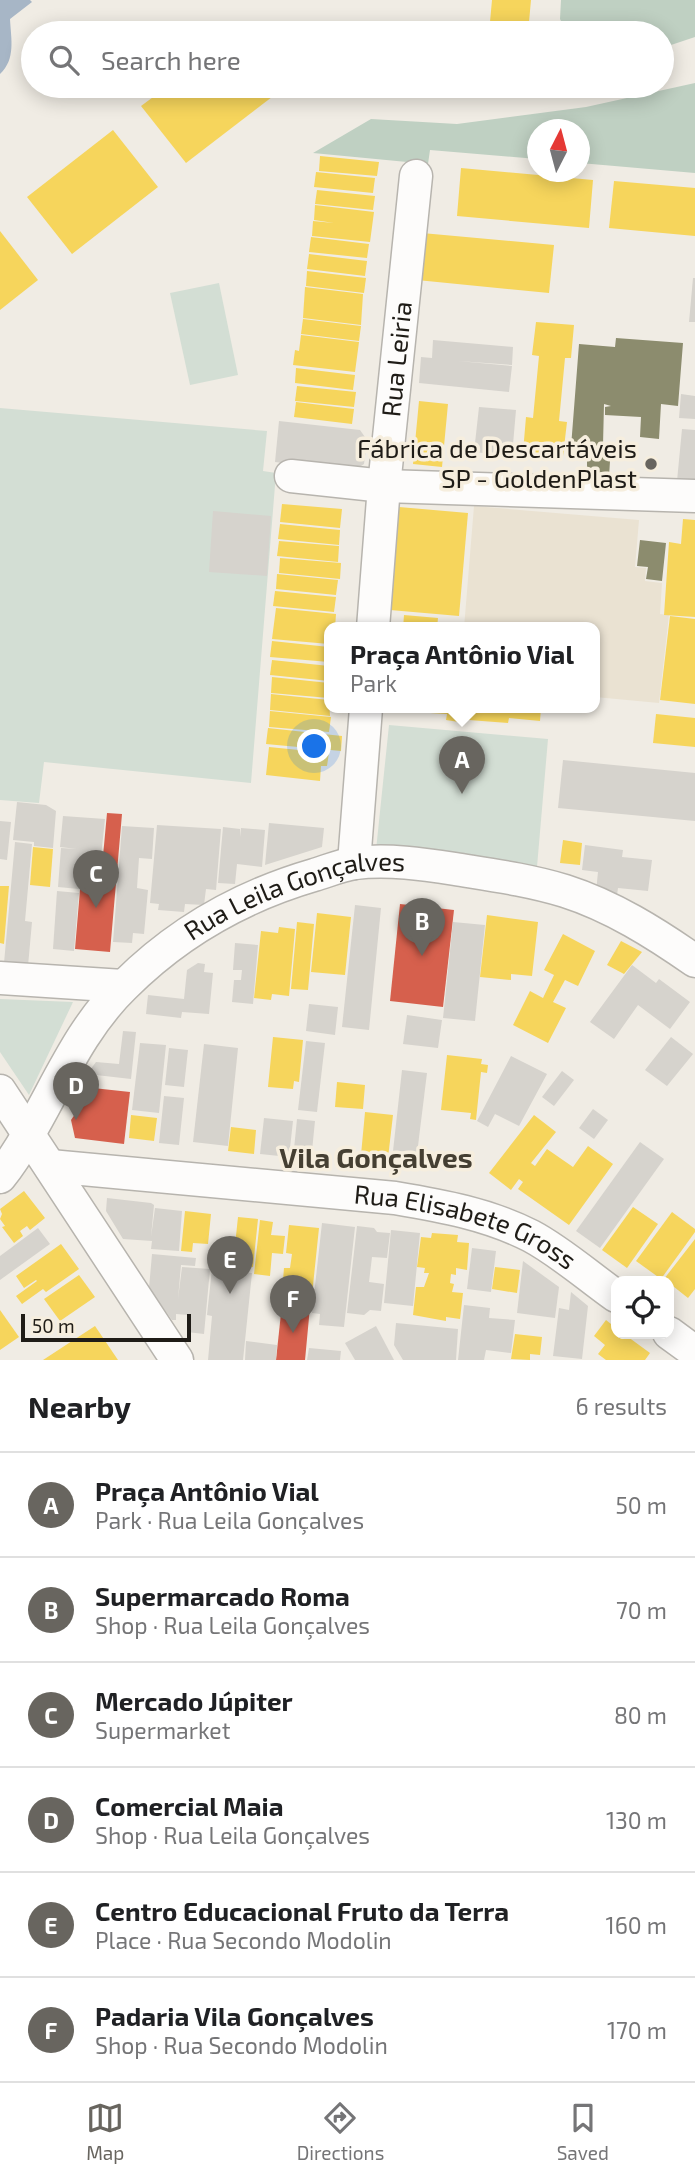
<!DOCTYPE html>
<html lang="en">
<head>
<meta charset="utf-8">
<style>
  body { margin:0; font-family:"Exo 2",sans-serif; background:#f6f6f6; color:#202124 }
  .controls { position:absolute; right:21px; bottom:21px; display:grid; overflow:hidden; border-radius:14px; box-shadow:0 4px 18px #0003 }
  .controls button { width:63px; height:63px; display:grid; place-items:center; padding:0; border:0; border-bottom:2px solid #e0e0e0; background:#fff; color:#202124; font:35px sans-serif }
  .compass { position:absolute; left:527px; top:119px; width:63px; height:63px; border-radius:50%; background:#fff; box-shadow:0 4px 18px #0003; rotate:6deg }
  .scale { position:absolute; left:21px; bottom:18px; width:170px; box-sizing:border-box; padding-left:7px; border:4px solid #1f1c17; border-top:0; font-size:19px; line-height:24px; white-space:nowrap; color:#1f1c17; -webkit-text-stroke:5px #f6eede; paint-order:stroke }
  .you { position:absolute; left:315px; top:747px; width:24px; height:24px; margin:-18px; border:5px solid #fff; border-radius:50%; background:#1a73e8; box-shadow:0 0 0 10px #1a73e833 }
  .badge { display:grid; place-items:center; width:46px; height:46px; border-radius:50%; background:#68655f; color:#fff; font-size:23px; font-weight:700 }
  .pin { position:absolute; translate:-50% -58px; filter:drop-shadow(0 2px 4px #0008) }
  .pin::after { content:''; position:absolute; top:37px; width:24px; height:21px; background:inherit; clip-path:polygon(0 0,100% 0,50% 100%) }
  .popup { position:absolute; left:324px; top:622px; width:276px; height:91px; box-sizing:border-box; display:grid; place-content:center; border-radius:14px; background:#fff; filter:drop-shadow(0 2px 5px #0005); font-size:23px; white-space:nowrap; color:#757577 }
  .popup b { font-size:26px; color:#202124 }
  .popup::after { content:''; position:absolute; left:50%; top:100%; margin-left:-14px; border:14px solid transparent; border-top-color:#fff }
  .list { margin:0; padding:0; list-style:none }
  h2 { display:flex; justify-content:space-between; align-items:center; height:91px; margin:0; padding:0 28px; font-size:30px }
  h2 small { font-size:23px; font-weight:400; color:#757577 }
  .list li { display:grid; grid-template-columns:46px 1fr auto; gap:21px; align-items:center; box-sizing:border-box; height:105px; padding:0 28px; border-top:2px solid #e0e0e0 }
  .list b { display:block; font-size:26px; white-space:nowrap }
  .list p { margin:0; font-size:23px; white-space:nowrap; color:#757577 }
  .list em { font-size:23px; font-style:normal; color:#757577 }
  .icon { flex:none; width:38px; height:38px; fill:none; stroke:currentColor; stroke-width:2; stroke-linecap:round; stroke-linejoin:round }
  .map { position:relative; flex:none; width:695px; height:1360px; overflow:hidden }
  .search { position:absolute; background:#fff; box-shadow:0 4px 18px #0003; left:21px; right:21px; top:21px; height:77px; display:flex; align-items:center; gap:18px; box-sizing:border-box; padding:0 24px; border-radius:38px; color:#757577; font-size:26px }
  .sheet { height:721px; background:#fff }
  nav { display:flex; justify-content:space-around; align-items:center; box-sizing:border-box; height:98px; border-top:2px solid #e0e0e0; background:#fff; font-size:19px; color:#757577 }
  nav a { display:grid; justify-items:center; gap:4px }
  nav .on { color:#68655f }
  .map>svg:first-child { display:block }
  .built { fill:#eae2d2 }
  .green { fill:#d3ded4 }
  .forest { fill:#bfd0c2 }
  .water { fill:#a7b6c6 }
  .homes { fill:#f6d55c }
  .shops { fill:#d6604d }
  .industry { fill:#8c8c6e }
  .building { fill:#d6d3cd }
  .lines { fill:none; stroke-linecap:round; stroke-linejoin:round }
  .minor-casing { stroke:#b7b4ae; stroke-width:35 }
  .minor { stroke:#fdfcfb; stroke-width:32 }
  .poi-dot { fill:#68655f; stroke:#f6eede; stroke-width:2.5 }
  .labels { text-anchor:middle; stroke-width:7; stroke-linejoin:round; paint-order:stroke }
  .street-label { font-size:26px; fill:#1f1c17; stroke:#f6eede }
  .poi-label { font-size:26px; fill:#1f1c17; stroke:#f6eede; text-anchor:end }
  .neighbourhood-label { font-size:28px; font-weight:bold; fill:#453f32; stroke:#f6eede }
</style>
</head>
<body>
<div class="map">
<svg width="695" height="1360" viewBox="0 0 695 1360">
  <rect width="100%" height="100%" fill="#f0ece4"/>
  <path class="built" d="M474 506 639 520 635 567 646 568 645 581 662 583 660 614 669 615 659 703 595 697V628H464Z"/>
  <g class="green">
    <path d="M219 283 238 375 190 385 170 293Z"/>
    <path d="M0 408 267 431 263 471 276 473 251 783 44 762 39 803 0 800Z"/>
    <path d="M389 725 548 739 537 867 376 850Z"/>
    <path d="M0 999 73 1002 29 1095 0 1052Z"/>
  </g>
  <g class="forest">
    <path d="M561 0H695V37L662 48V33H567L560 19Z"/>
    <path d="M695 83V173L580 163V130H538L537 159 430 150 428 164 313 153 371 119 457 124 586 107Z"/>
  </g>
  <path class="water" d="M0 0H30L32 2 10 19C11 39 16 59 0 74Z"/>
  <g class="homes">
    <path d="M492 0H531L528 33H489Z"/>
    <path d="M168 86H263L272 97 186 163 141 106Z"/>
    <path d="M483 86H522V92L483 89Z"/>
    <path d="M113 130 158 187 72 254 27 197Z"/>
    <path d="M320 156 379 162 377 176 319 171Z"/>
    <path d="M461 168 593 180 589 228 457 216Z"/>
    <path d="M316 172 375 178 373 193 314 187Z"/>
    <path d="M614 181 695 188V236L609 228Z"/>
    <path d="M317 190 375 196 373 210 315 204Z"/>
    <path d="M315 205 374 212 370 242 312 236 313 221 334 223 314 220Z"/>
    <path d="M0 231 38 280 0 310Z"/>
    <path d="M422 233 554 245 549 293 417 280Z"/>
    <path d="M311 237 369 244 367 258 309 252Z"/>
    <path d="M309 254 367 261 365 276 307 269Z"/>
    <path d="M307 271 366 278 364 293 306 286Z"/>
    <path d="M305 287 363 294 361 325 303 318Z"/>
    <path d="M303 319 361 326 359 341 301 334Z"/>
    <path d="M536 322 574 325 571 358H565L559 421 567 422 563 456 523 452 526 417 533 418 539 356 532 355Z"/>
    <path d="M301 335 359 342 355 372 293 365 295 350 299 351Z"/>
    <path d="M296 368 355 375 353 390 295 383Z"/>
    <path d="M297 386 356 392 354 407 295 401Z"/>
    <path d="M419 401 448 404 442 467 413 464Z"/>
    <path d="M296 402 354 409 352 424 294 417Z"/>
    <path d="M282 504 342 509 340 528 280 522Z"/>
    <path d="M399 507 468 513 459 616 390 610Z"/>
    <path d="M683 519 695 520V617L664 615 669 542 681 544Z"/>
    <path d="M280 524 340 530 339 545 278 539Z"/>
    <path d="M279 541 339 546 338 562 277 556Z"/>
    <path d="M280 558 341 563 340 579 279 573Z"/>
    <path d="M277 574 338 580 336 595 276 589Z"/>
    <path d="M275 591 336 597 334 612 273 606Z"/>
    <path d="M276 608 336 614 335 628H329V644L272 639Z"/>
    <path d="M404 615 438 618 437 628H403Z"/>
    <path d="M670 616 695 619V704L660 700Z"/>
    <path d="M272 641 329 647V662L270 657Z"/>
    <path d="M272 660 329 666V681L270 675Z"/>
    <path d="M272 677 329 683V698L271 693Z"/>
    <path d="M271 694 329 700 330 716 270 710Z"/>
    <path d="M430 708H460L459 722 446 720 447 714 430 713Z"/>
    <path d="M470 708H541L540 721 509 718 508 723 469 720Z"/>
    <path d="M270 711 331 717 329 732 269 727Z"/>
    <path d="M656 714 695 718V747L653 743Z"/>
    <path d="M268 728 342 736 341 751 266 744Z"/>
    <path d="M269 747 329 753 327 766H321L320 781 266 775Z"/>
    <path d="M563 840 582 843 580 865 560 863Z"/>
    <path d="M33 847 53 849 50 887 30 885Z"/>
    <path d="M0 886H9L4 944 0 943Z"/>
    <path d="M317 913 351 917 345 975 311 972Z"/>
    <path d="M487 915 538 922 532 976 511 974V980L480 977Z"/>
    <path d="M297 922 314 924 308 990 291 989Z"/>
    <path d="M279 927 295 929 289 996 272 994 271 1000 254 998 261 931 278 933Z"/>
    <path d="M563 934 595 951 578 986 565 980 553 1002 566 1008 548 1043 513 1025 530 991 543 998 554 975 544 970Z"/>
    <path d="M621 941 642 952 624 974 607 965Z"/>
    <path d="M273 1037 303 1040 299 1082 294 1081 293 1089 268 1087Z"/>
    <path d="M447 1055 482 1059 481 1064 488 1065 487 1073 481 1072 476 1120 470 1119 471 1113 441 1110Z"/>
    <path d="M337 1082 365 1085 363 1109 335 1107Z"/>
    <path d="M365 1112 393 1115 388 1158 361 1155Z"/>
    <path d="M131 1115 157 1118 154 1141 129 1138Z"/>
    <path d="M534 1115 556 1132 531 1163 535 1166 547 1149 573 1167 588 1146 613 1164 569 1225 518 1189 523 1182 519 1179 511 1190 489 1173Z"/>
    <path d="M231 1127 256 1130 254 1154 228 1151Z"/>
    <path d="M24 1191 45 1218 30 1230 27 1226 20 1231 23 1236 14 1243 2 1227 5 1226 0 1219 2 1214 0 1209Z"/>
    <path d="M633 1207 658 1224 627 1268 602 1250Z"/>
    <path d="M185 1211 211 1214 208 1244 193 1243 192 1252 181 1251Z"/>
    <path d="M672 1212 695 1229V1232L661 1279 636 1261Z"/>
    <path d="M238 1217 258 1219 253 1267 214 1263 216 1243 235 1245Z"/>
    <path d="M260 1220 273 1222 271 1235 285 1236 283 1254 272 1253 270 1276 254 1274Z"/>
    <path d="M289 1225 319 1228 312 1295 282 1292 284 1268H290L292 1254 286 1253Z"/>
    <path d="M432 1233 458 1235 457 1242 469 1243 467 1270 456 1268V1275L451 1274 450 1283 454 1284 452 1292 463 1293 460 1319 446 1317V1321L413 1315 416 1287H424L429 1273H424L425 1268 417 1267 421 1237 431 1238Z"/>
    <path d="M695 1239V1289L688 1298 664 1279Z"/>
    <path d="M61 1244 79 1269 46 1292 43 1289 22 1304 16 1296 37 1281 36 1280 24 1288 16 1276Z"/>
    <path d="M495 1267 520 1270 517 1293 492 1289Z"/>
    <path d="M79 1275 95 1297 60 1321 44 1299Z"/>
    <path d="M0 1310 19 1337 0 1350Z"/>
    <path d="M606 1320 616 1328V1334H624L650 1353 645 1360H606L598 1354 605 1345 594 1336Z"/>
    <path d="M95 1326 118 1360H43Z"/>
    <path d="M515 1334 542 1337 540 1355 530 1354V1360L511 1359Z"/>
  </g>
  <g class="shops">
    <path d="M107 813 122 814 110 952 75 949 82 866 102 867Z"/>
    <path d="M400 904 454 910 443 1007 390 1001Z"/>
    <path d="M93 1088 130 1092 124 1144 75 1138 71 1120Z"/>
    <path d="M282 1304 310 1307 305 1360H276Z"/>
  </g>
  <g class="industry">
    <path d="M616 338 683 343 678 406 661 404 659 439 640 437 641 417 605 415V407L611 406 604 404 603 445H611L609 477 587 475V448L571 447 579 344 615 347Z"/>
    <path d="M640 540 666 543 662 581 646 579 648 567 637 566Z"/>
  </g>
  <g class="building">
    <path d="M693 278H695V322H689Z"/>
    <path d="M433 340 513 347 512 365 458 361 512 366 509 392 419 383 421 357 432 358Z"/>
    <path d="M681 394 695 396V419L679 418Z"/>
    <path d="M479 407 516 410 512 456 474 452Z"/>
    <path d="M279 421 360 430 367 440 364 464 353 471 275 462Z"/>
    <path d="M682 429 695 430V483L677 481Z"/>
    <path d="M213 511 271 516 267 576 209 572Z"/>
    <path d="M563 760 695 773V821L558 808Z"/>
    <path d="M17 802 46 805 56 811 53 848 34 846V842L13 840Z"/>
    <path d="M63 816 105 819 100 866 81 865 79 889 58 887 61 848 77 849 60 847Z"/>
    <path d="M0 821 11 822 7 860 0 859Z"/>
    <path d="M269 823 324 828 322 847 265 865Z"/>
    <path d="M157 825 221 829 216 890 206 889 204 905 185 904 184 912 158 910 159 904 150 903Z"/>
    <path d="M122 826 154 828 152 859 139 858 137 888 148 890 144 934 133 933 132 943 113 942Z"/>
    <path d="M223 827 240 829V837L241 828 265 830 262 867 237 864 235 884 218 883Z"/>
    <path d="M15 842 32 844 25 921 32 922 28 966 4 963Z"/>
    <path d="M585 845 623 850 622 857 652 860 648 891 618 888 617 895 596 892 598 872 582 870Z"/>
    <path d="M57 891 79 893 74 951 53 949Z"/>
    <path d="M355 905 381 908 369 1030 342 1027Z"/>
    <path d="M453 922 485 925 475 1021 443 1018Z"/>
    <path d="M235 943 258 945 253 1004 232 1002 234 980H241L242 970H233Z"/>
    <path d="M198 963 205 964 204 972 213 973 209 1014 182 1012 181 1018 146 1014 148 995 184 999 187 970Z"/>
    <path d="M632 965 656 983 659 979 690 1002 670 1029 638 1005 614 1039 590 1022Z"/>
    <path d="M309 1004 338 1007 335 1035 306 1031Z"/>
    <path d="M407 1015 442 1020 438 1048 403 1044Z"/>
    <path d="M123 1031 136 1032 131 1079 87 1074 96 1062 119 1064Z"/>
    <path d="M671 1037 693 1054 667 1086 645 1070Z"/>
    <path d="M306 1041 325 1043 317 1112 298 1110Z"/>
    <path d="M140 1043 166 1045 159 1113 132 1110Z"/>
    <path d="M204 1044 238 1048 228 1146 193 1142Z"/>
    <path d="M169 1048 188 1050 184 1087 165 1085Z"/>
    <path d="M511 1056 547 1074 519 1126 495 1114 488 1127 477 1121Z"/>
    <path d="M402 1070 427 1073 416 1162 392 1160Z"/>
    <path d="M562 1071 574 1080 554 1106 542 1097Z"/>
    <path d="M164 1096 184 1098 179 1145 159 1143Z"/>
    <path d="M593 1109 608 1120 594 1139 579 1128Z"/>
    <path d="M264 1118 293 1121 289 1157 260 1154Z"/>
    <path d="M297 1119 315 1121 311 1161 293 1159Z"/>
    <path d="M640 1142 664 1159 600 1248 576 1231Z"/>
    <path d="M107 1198 151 1203 154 1205 151 1237 155 1208 182 1211 179 1251 151 1249 152 1241 123 1239 106 1211Z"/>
    <path d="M322 1223 355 1227 344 1327 319 1325 320 1314 312 1313Z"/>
    <path d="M357 1226 374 1228 377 1232 390 1233 387 1258 372 1257 369 1282 384 1284 381 1311 370 1310 364 1315 347 1313Z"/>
    <path d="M38 1228 50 1244 0 1280V1256Z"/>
    <path d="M391 1230 420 1233 413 1306 384 1303Z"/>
    <path d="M472 1248 496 1251 491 1292 467 1289Z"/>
    <path d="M152 1254 196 1258 195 1266 181 1265 178 1299 182 1267 210 1269 204 1334 187 1332 189 1315 176 1314V1320H172L149 1288Z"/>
    <path d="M523 1261 559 1287 555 1318 517 1313Z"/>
    <path d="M212 1269 252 1273 243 1360H208L212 1316 207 1315Z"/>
    <path d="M571 1292 588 1306 582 1359 553 1356 559 1308 569 1310Z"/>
    <path d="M464 1305 490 1308 489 1318 515 1320 511 1353 486 1350 484 1360H458Z"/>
    <path d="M396 1323 458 1329 456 1360H403L394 1345Z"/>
    <path d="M376 1326 394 1360H355L345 1343Z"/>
    <path d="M246 1341 277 1345 276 1360H245Z"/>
    <path d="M309 1348 341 1351 340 1360H307Z"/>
  </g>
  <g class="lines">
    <g class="minor-casing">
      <g id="minor">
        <path d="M291 476 384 486 695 496"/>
        <path id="s1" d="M373 628 384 486 416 176"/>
        <path d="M354 863 366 708"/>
        <path d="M0 978 123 986"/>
        <path d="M0 1091 177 1360"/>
        <path id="s2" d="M50 1166 395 1198C442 1206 488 1214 531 1236 561 1252 589 1277 616 1296"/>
        <path id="s3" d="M0 1177C47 1117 68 1040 124 986 177 933 242 896 314 875 327 871 342 865 355 863 388 859 423 864 455 869 492 875 529 880 565 891 612 906 655 933 695 961"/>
        <path d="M669 1333 695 1352"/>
      </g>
    </g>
    <use href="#minor" class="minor"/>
  </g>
  <circle class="poi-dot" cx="651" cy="464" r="7"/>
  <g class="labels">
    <g class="street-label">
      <text dy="9" stroke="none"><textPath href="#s1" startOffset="270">Rua Leiria</textPath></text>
      <text dy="9" stroke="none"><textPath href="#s3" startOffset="427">Rua Leila Gonçalves</textPath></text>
      <text dy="9" stroke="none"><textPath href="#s2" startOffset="422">Rua Elisabete Gross</textPath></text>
    </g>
    <g class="poi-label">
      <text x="637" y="458">Fábrica de Descartáveis<tspan x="637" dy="30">SP - GoldenPlast</tspan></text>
    </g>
    <g class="neighbourhood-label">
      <text x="376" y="1168">Vila Gonçalves</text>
    </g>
  </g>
</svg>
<div class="controls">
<button><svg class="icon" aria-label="locate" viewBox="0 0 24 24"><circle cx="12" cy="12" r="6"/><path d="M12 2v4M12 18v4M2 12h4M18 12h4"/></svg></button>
</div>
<svg class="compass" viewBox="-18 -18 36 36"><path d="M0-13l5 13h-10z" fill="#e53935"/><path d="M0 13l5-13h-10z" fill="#757577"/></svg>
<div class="scale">50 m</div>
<div class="you"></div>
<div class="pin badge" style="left:462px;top:794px">A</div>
<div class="popup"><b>Praça Antônio Vial</b>Park</div>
<div class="pin badge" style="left:422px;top:956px">B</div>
<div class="pin badge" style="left:96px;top:908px">C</div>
<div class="pin badge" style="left:76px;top:1120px">D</div>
<div class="pin badge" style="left:230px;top:1294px">E</div>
<div class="pin badge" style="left:293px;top:1333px">F</div>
<div class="search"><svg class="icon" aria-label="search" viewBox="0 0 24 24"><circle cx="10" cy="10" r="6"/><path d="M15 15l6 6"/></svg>Search here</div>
</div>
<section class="sheet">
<h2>Nearby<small>6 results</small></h2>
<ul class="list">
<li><span class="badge">A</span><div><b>Praça Antônio Vial</b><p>Park · Rua Leila Gonçalves</p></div><em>50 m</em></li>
<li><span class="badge">B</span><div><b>Supermarcado Roma</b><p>Shop · Rua Leila Gonçalves</p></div><em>70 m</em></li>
<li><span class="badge">C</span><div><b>Mercado Júpiter</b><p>Supermarket</p></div><em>80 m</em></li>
<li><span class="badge">D</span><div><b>Comercial Maia</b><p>Shop · Rua Leila Gonçalves</p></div><em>130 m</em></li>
<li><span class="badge">E</span><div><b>Centro Educacional Fruto da Terra</b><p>Place · Rua Secondo Modolin</p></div><em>160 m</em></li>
<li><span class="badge">F</span><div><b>Padaria Vila Gonçalves</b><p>Shop · Rua Secondo Modolin</p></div><em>170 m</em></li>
</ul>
</section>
<nav>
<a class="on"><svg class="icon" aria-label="map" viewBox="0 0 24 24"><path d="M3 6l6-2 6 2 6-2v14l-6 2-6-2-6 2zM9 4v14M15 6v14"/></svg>Map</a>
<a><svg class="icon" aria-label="directions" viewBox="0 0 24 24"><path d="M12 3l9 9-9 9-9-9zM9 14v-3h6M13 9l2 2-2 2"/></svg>Directions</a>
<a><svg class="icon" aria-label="saved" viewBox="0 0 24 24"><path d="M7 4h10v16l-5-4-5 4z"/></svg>Saved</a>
</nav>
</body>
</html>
